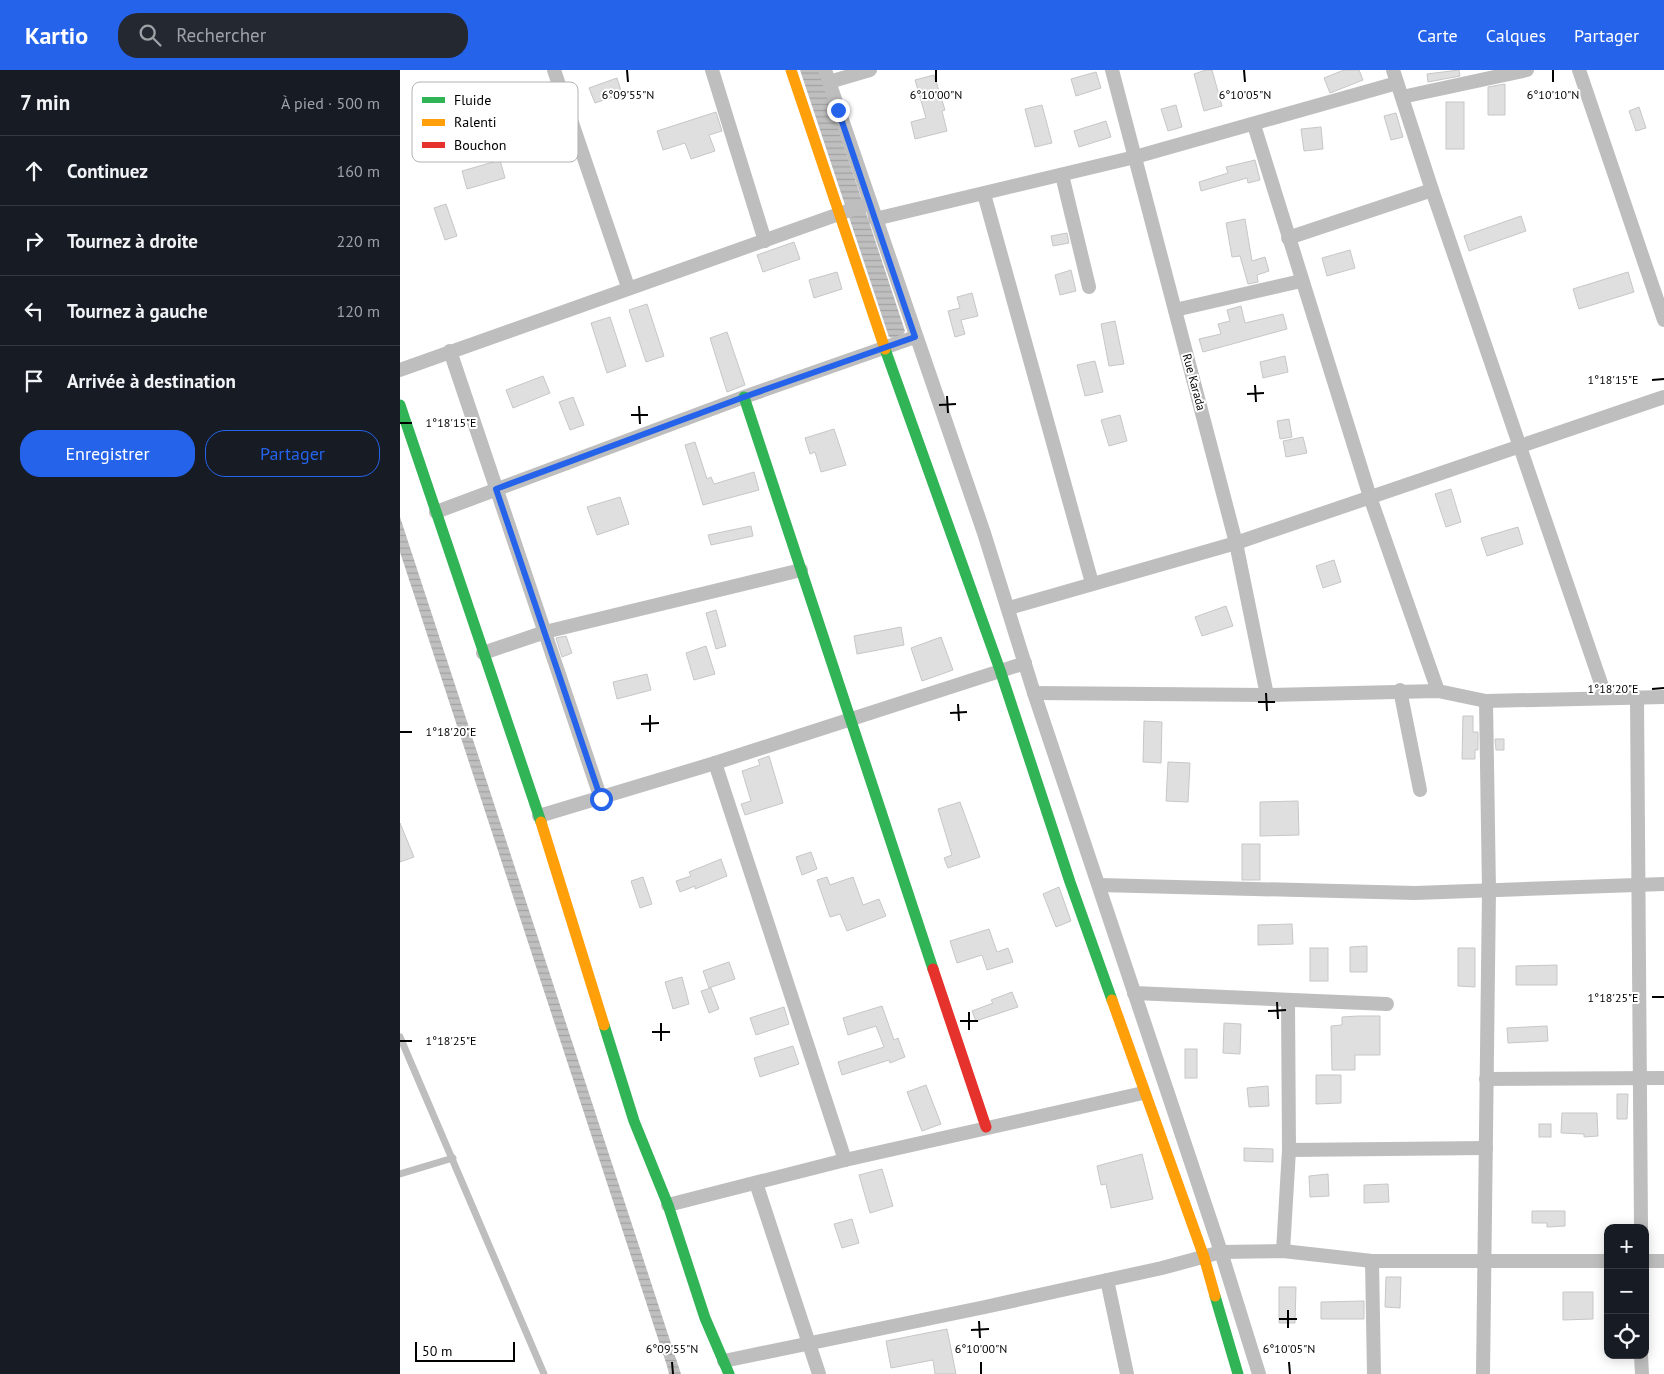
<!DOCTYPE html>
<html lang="fr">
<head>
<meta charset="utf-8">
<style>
  body { margin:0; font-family:"PT Sans",sans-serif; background:#242831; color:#f1f3f6 }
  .controls { position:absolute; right:15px; bottom:15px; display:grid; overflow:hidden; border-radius:10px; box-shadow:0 2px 12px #0003 }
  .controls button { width:45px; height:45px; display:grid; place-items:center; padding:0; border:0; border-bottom:1px solid #363941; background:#171b24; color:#f1f3f6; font:25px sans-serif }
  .scale { position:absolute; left:15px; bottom:12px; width:100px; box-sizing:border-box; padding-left:5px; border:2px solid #000; border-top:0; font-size:14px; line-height:18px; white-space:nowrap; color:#000; -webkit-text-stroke:4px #fff; paint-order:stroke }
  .stop { position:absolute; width:15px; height:15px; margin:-11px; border:4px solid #2563eb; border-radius:50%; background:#fff }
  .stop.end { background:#2563eb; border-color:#fff; box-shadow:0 1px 5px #0008 }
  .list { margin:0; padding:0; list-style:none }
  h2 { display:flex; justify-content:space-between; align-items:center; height:65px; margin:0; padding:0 20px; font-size:21px }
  h2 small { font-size:16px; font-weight:400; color:#9ea1a6 }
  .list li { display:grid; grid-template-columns:32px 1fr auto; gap:15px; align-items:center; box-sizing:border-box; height:70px; padding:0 20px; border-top:1px solid #363941 }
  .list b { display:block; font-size:19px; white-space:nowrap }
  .list em { font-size:16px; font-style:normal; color:#9ea1a6 }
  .actions { display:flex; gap:10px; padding:15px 20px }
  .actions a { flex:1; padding:11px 0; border:1px solid #2563eb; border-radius:20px; text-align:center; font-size:18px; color:#2563eb }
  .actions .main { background:#2563eb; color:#fff }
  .icon { flex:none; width:28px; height:28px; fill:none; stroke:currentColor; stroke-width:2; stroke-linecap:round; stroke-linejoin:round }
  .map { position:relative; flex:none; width:1264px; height:1304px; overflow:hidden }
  header { display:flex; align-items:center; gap:30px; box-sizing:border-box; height:70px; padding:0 25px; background:#2563eb; color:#fff }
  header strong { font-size:24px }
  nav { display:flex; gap:28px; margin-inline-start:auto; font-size:18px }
  .search { width:350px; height:45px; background:#242831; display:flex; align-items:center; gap:12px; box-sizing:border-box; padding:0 18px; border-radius:20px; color:#9ea1a6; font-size:19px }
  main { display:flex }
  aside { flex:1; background:#171b24 }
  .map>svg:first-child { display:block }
  .water { fill:url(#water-rules) }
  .building { fill:#dfdfdf; stroke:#c7c7c7 }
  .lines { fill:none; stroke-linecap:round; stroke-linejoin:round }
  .lane { stroke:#bebebe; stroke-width:7 }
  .street { stroke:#bebebe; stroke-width:14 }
  .fast { stroke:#30b455; stroke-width:11 }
  .slow { stroke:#ff9f0a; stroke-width:11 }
  .jam { stroke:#e5322d; stroke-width:11 }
  .route { stroke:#2563eb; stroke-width:6 }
  .ticks { fill:none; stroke:#000; stroke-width:2 }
  .labels { text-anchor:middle; stroke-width:4; stroke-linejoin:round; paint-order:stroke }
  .street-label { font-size:12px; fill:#000; stroke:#fff }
  .key { fill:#fff; stroke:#b2b2b2; stroke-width:1 }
  .key-label { font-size:14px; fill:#000 }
  .ticks-label { font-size:12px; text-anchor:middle; fill:#000; stroke:#fff; stroke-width:4; stroke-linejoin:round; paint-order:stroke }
</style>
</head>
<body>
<header>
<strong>Kartio</strong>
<div class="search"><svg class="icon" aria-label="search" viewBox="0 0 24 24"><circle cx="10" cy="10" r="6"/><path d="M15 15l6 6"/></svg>Rechercher</div>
<nav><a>Carte</a><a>Calques</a><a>Partager</a></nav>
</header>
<main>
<aside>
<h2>7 min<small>À pied · 500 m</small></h2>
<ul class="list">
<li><svg class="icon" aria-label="ahead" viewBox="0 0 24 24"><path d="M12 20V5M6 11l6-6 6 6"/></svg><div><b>Continuez</b></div><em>160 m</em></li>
<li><svg class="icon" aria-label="right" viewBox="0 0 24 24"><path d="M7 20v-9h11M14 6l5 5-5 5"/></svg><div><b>Tournez à droite</b></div><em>220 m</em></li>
<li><svg class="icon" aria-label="left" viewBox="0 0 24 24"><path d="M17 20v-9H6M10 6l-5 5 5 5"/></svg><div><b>Tournez à gauche</b></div><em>120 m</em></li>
<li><svg class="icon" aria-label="arrive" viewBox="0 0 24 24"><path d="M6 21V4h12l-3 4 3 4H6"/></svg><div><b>Arrivée à destination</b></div></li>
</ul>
<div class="actions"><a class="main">Enregistrer</a><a>Partager</a></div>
</aside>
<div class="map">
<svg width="1264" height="1304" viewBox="0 0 1264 1304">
  <defs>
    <pattern id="water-rules" width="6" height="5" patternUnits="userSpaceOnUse" patternTransform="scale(1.25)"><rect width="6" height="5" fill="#bfbfbf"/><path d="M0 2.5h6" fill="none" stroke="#a2a2a2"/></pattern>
  </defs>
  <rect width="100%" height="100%" fill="#fff"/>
  <g class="water">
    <path d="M400 0H419L505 261 500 270 489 267Z"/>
    <path d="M0 447 281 1304H269L267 1296 0 482Z"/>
  </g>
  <g class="building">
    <path d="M806 0H812L822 36 804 41 794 4Z"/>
    <path d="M944 0H959L963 10 930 23 924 8Z"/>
    <path d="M1059 0 1060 6 1028 12 1027 4Z"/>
    <path d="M696 2 701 18 676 26 671 9Z"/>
    <path d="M534 5 545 40 542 41 547 61 515 69 511 52 526 48 515 10Z"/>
    <path d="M217 8 222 24 195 33 189 18Z"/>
    <path d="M1105 14V45H1088V17Z"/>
    <rect x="1046" y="32" width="18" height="47"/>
    <path d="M642 35 652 73 635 77 625 39Z"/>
    <path d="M776 35 782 57 768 61 761 39Z"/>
    <path d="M1239 37 1246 58 1236 61 1229 41Z"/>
    <path d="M316 42 322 61 309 65 315 81 291 89 285 73 263 80 257 61Z"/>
    <path d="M996 43 1003 67 991 70 984 46Z"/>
    <path d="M706 51 711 67 679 77 674 61Z"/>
    <path d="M921 57 923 79 904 81 901 59Z"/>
    <path d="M100 90 105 108 67 119 62 101Z"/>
    <path d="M855 90 860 110 848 113 847 108 801 121 799 112 828 103 826 97Z"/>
    <path d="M46 134 57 166 45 170 34 138Z"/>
    <path d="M1121 146 1126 161 1069 181 1064 166Z"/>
    <path d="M845 149 852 191 865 187 869 201 857 205 858 212 848 214 840 186 832 187 826 153Z"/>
    <path d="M667 163 669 173 653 176 651 166Z"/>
    <path d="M394 172 400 189 363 202 357 185Z"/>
    <path d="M950 180 955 198 927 206 922 188Z"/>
    <path d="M671 200 676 221 660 225 655 205Z"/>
    <path d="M437 202 442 219 414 228 409 210Z"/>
    <path d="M1228 202 1234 222 1179 239 1173 219Z"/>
    <path d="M572 223 578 246 561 250 565 264 555 267 548 241 560 238 557 227Z"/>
    <path d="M247 234 264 286 246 292 229 240Z"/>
    <path d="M841 236 845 253 883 244 887 259 803 282 799 269 821 264 818 254 830 251 827 240Z"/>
    <path d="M210 247 226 296 207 303 191 253Z"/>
    <path d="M715 251 724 294 709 296 701 254Z"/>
    <path d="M327 262 345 315 327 322 310 268Z"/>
    <path d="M885 286 888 302 863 308 860 292Z"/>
    <path d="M695 291 703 322 685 326 677 295Z"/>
    <path d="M143 306 150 323 113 338 106 320Z"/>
    <path d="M173 327 184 355 170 360 159 332Z"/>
    <path d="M720 345 727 371 709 376 701 350Z"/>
    <path d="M889 349 892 367 880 369 877 351Z"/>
    <path d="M434 359 446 395 421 402 415 382 410 384 405 368Z"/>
    <path d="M903 367 907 383 886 387 883 371Z"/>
    <path d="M295 372 307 409 311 407 314 414 354 402 359 420 303 435 285 375Z"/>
    <path d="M1051 419 1061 452 1046 457 1035 424Z"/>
    <path d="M220 427 229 454 197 465 187 437Z"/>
    <path d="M351 456 353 466 311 475 308 465Z"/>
    <path d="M1118 457 1123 474 1087 486 1081 468Z"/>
    <path d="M934 490 941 512 923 518 916 496Z"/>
    <path d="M826 536 833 556 802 566 795 547Z"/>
    <path d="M316 540 326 576 316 579 306 543Z"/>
    <path d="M501 557 504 575 457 584 454 566Z"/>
    <path d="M166 566 172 583 162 587 156 568Z"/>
    <path d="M541 567 553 600 522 611 511 578Z"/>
    <path d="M306 576 315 604 294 610 286 583Z"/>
    <path d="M247 604 251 620 217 629 213 612Z"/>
    <path d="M1063 646H1073V662H1078V680H1075V689H1062Z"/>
    <path d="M744 651 762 652 761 693 743 692Z"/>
    <path d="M1095 669H1104V680H1096Z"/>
    <path d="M369 686 383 733 345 745 341 734 351 731 342 701 360 695 358 690Z"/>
    <path d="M768 692 790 693 788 732 766 731Z"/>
    <path d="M898 731 899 765 860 766V732Z"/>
    <path d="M560 732 580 787 548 798 544 788 552 785 538 739Z"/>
    <path d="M0 753 14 787 0 792Z"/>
    <rect x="842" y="774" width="18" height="36"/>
    <path d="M411 782 417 799 402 805 396 787Z"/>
    <path d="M321 789 327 806 295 819V816L280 822 276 811 291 806 289 802Z"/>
    <path d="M243 807 252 834 240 838 231 811Z"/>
    <path d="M427 807 430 815 453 807 463 835 479 829 486 846 447 861 440 844 430 847 417 810Z"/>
    <path d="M659 817 671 851 656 857 643 824Z"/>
    <path d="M892 854 893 874 858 875V855Z"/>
    <path d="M589 859 597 882 608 878 613 892 587 900 582 885 557 893 550 871Z"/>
    <path d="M967 876V902H950V877Z"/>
    <rect x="910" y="878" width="18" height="33"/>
    <path d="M1058 878H1075V917L1058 916Z"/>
    <path d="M329 892 335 909 309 918 303 901Z"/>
    <path d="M1157 895V915H1116V896Z"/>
    <path d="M282 907 289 934 273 939 265 912Z"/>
    <path d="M311 918 319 939 309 943 301 921Z"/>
    <path d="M612 922 618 937 576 951 572 941 593 933 591 930Z"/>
    <path d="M482 936 494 970 498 968 505 987 490 993 489 990 442 1005 438 992 484 977 476 956 448 965 443 948Z"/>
    <path d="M384 937 389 954 356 965 350 948Z"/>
    <path d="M958 946H980V985H955V1000H932L931 956 942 955V947Z"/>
    <path d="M824 953 841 954 840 984 823 983Z"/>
    <path d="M1147 956 1148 971 1108 973 1107 958Z"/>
    <path d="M393 976 399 994 360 1007 354 988Z"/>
    <rect x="785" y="979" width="12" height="29"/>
    <path d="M916 1005H941V1033L916 1034Z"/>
    <path d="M526 1015 541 1054 522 1061 507 1022Z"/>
    <path d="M868 1016 869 1036 849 1037 847 1018Z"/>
    <path d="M1217 1024H1228L1227 1049H1217Z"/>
    <path d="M1162 1043H1197L1198 1066 1184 1067V1064L1161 1063Z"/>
    <rect x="1139" y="1054" width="12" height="13"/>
    <path d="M844 1078 873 1079V1092L844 1091Z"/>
    <path d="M742 1084 753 1129 711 1138 706 1114 701 1115 697 1096Z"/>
    <path d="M482 1099 493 1136 470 1143 459 1105Z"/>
    <path d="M928 1104 929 1126 910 1127 909 1106Z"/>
    <path d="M988 1114 989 1132 964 1133V1115Z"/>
    <path d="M1132 1141H1165V1156L1147 1157V1153H1132Z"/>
    <path d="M452 1149 459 1173 442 1178 434 1154Z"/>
    <path d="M986 1207H1001L1000 1238 985 1237Z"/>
    <path d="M879 1217H896L895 1253H879Z"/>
    <path d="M1163 1222H1193V1249L1163 1250Z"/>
    <path d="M964 1231V1249H921V1232Z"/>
    <path d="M547 1259 556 1304H535L533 1290 491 1298 486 1271Z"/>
  </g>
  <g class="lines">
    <g class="lane">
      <path d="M0 967 144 1304"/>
      <path d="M0 1104 53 1088"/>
    </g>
    <g class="street">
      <path d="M154 0 228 217"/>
      <path d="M312 0 365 171"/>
      <path d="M425 0 584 463 634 623 821 1182 859 1304"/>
      <path d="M712 0 836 473 867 625"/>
      <path d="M993 0 1032 120 1206 628"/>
      <path d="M1179 0 1264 250"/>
      <path d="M429 12 470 0"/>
      <path d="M1002 27 1127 0"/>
      <path d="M854 55 970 427 1038 621"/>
      <path d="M662 105 689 217"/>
      <path d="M584 124 692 513"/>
      <path d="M475 149 735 87 997 13"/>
      <path d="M888 168 1032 120"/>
      <path d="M775 240 901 211"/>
      <path d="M50 281 201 729"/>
      <path d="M0 300 470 133"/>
      <path d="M36 442 344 327 515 267"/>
      <path d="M609 538 836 473 1264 327"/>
      <path d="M83 583 145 562 401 500"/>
      <path d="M1000 620 1020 720"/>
      <path d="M634 623 867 625 1038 621 1086 631 1264 627"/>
      <path d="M1237 627 1241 1158"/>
      <path d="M315 693 445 1090"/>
      <path d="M139 746 315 693 625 593"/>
      <path d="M699 815 1015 823 1264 814"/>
      <path d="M734 923 987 934"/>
      <path d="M1086 1009 1264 1008"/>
      <path d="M889 1080 1086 1078"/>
      <path d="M356 1113 419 1304"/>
      <path d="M268 1135 445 1090 743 1023"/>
      <path d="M883 1181 889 1080 888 931"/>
      <path d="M972 1191 974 1304"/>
      <path d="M1245 1191H1264"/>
      <path d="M707 1210 727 1304"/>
      <path d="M1241 1285 1242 1304"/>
      <path d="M324 1291 585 1237 762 1198 821 1182 883 1181 972 1191H1208"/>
      <path d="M1083 1304 1089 820 1086 631"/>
    </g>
    <g class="fast">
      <path d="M485 279 600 600 670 812 712 930"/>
      <path d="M344 327 533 899"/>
      <path d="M0 335 141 752"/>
      <path d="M204 955 234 1051 268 1135 305 1248 329 1304"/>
      <path d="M815 1226 838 1304"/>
    </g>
    <g class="slow">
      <path d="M391 0 485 279"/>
      <path d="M141 752 204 955"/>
      <path d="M712 930 804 1187 815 1226"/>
    </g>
    <path class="jam" d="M533 899 586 1057"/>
  </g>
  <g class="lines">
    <path class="route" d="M201 729 96 419 344 327 515 267 438 40"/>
  </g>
  <path class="ticks" d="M227 0 228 12M536 0V12M844 0 845 12M1153 0V12M1252 310 1264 309M855 315 856 332M847 324 864 323M547 326 548 343M539 335 556 334M239 336 240 354M231 345H248M0 353H12M1252 619 1264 618M866 623 867 641M858 632H875M558 634 559 651M550 643 567 642M250 645V662M241 654 259 653M0 662H12M1252 927H1264M877 932 878 949M868 941 886 940M569 942V960M560 951H578M261 953V971M252 962H270M0 971H12M888 1240V1258M879 1249H897M579 1251 580 1268M571 1260 589 1259M272 1292 273 1304M581 1292V1304M889 1292 890 1304"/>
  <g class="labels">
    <g class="street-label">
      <text transform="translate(794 312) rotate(75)" y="4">Rue Karada</text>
    </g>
  </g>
  <rect x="12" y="12" width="166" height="80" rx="8" class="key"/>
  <rect x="22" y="27" width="23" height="6" fill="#30b455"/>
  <rect x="22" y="49" width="23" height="7" fill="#ff9f0a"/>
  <rect x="22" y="72" width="23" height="6" fill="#e5322d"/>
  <g class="key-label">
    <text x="54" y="35">Fluide</text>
    <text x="54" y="57">Ralenti</text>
    <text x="54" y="80">Bouchon</text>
  </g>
  <g class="ticks-label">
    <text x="228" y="29">6°09'55"N</text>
    <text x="536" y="29">6°10'00"N</text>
    <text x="845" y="29">6°10'05"N</text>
    <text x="1153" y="29">6°10'10"N</text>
    <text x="1213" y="314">1°18'15"E</text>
    <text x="51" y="357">1°18'15"E</text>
    <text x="1213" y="623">1°18'20"E</text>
    <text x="51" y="666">1°18'20"E</text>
    <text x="1213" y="932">1°18'25"E</text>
    <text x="51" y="975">1°18'25"E</text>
    <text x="272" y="1283">6°09'55"N</text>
    <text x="581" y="1283">6°10'00"N</text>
    <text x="889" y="1283">6°10'05"N</text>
  </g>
</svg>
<div class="controls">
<button>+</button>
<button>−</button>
<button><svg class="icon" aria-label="locate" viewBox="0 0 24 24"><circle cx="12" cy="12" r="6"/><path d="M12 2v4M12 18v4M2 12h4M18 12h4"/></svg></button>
</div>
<div class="scale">50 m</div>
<div class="stop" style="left:201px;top:729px"></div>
<div class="stop end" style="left:438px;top:40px"></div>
</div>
</main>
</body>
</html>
